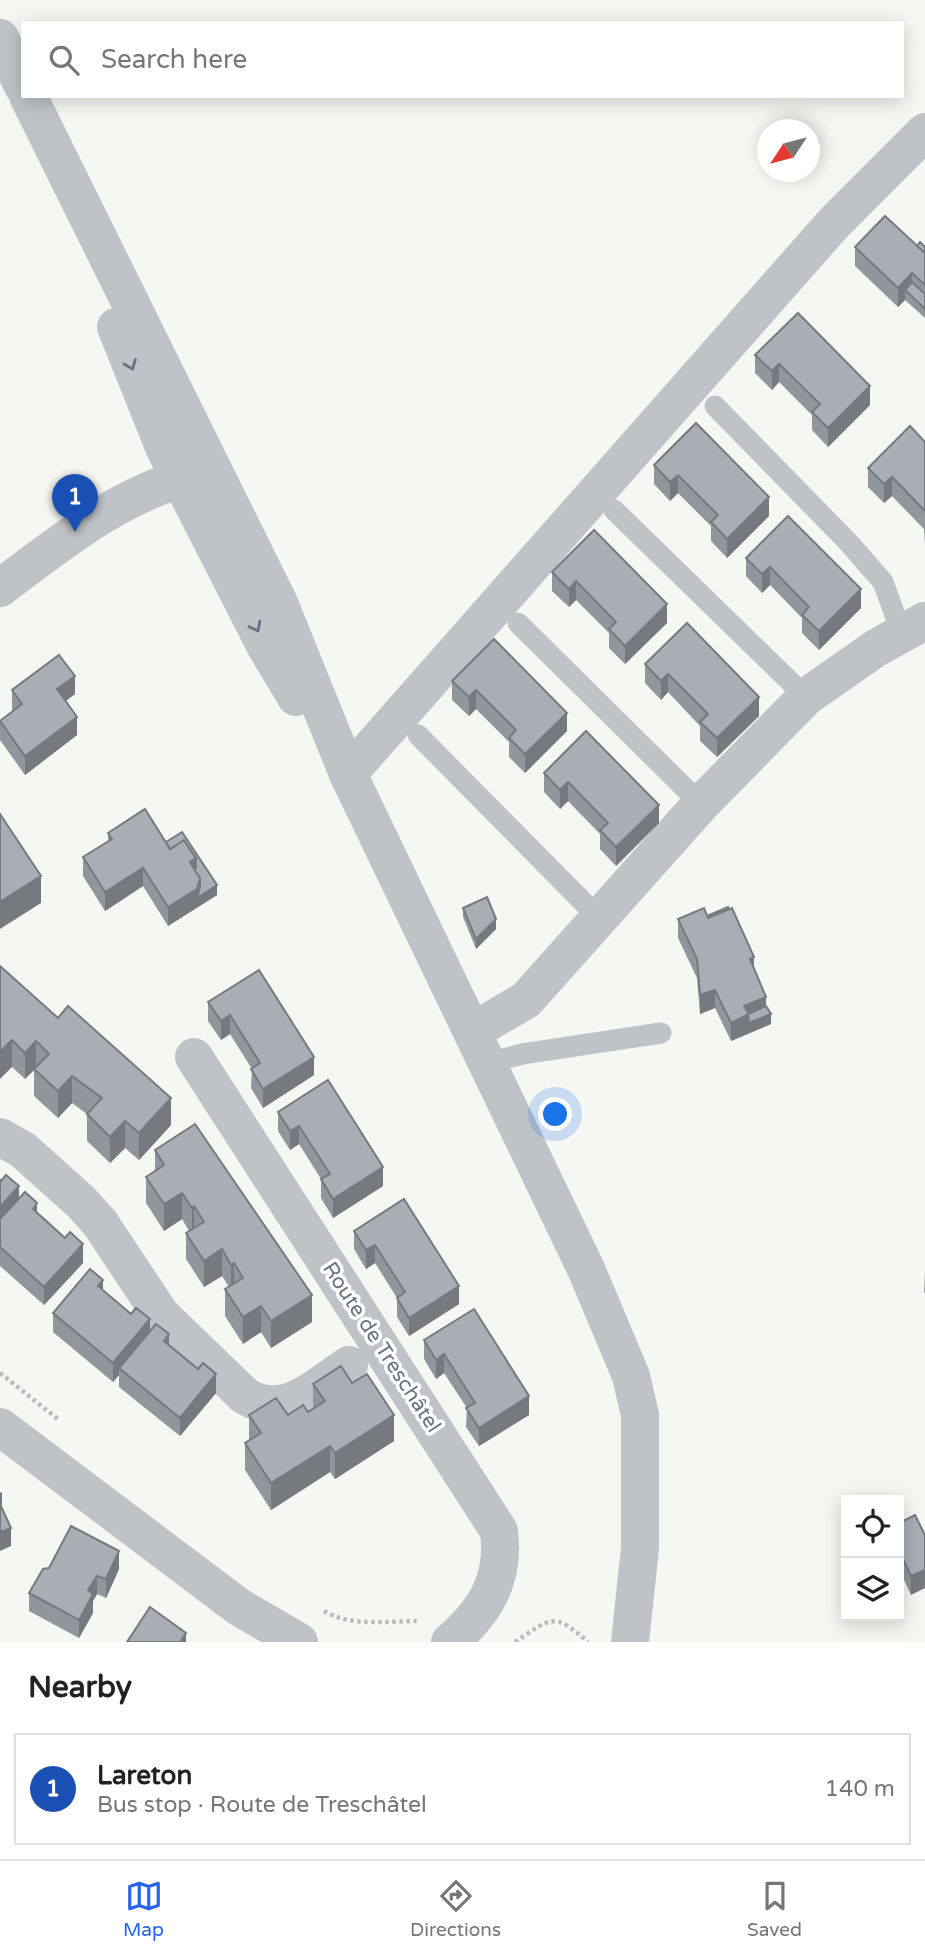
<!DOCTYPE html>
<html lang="en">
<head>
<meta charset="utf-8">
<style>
  body { margin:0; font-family:"Varela Round",sans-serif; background:#f6f6f6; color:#222 }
  .controls { position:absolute; right:21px; bottom:21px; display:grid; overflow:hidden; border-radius:0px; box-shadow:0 4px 18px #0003 }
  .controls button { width:63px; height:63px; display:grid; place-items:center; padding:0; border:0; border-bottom:2px solid #e0e0e0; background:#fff; color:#222; font:35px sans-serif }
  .compass { position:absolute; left:757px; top:119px; width:63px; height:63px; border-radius:50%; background:#fff; box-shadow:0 4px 18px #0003; rotate:234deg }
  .you { position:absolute; left:556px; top:1115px; width:24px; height:24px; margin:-18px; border:5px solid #fff; border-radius:50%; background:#1a73e8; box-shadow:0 0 0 10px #1a73e833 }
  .badge { display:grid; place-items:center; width:46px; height:46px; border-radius:50%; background:#2563eb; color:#fff; font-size:23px; font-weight:700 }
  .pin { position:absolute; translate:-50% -58px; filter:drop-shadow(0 2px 4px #0008) }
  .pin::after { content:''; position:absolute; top:37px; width:24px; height:21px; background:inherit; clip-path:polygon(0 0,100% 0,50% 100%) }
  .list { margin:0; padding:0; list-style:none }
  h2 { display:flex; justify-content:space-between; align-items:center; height:91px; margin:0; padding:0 28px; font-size:30px }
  h2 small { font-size:23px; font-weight:400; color:#767676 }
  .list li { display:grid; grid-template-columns:46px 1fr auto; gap:21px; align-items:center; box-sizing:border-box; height:112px; margin:0 14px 14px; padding:0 14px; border:2px solid #e0e0e0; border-radius:0px }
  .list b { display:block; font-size:26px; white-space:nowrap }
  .list p { margin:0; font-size:23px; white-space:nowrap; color:#767676 }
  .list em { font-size:23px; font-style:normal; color:#767676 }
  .icon { flex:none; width:38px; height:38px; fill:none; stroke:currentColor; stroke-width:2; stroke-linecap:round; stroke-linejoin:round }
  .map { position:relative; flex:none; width:925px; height:1642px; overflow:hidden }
  .search { position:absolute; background:#fff; box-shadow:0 4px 18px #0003; left:21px; right:21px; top:21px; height:77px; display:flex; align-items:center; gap:18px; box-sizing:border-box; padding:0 24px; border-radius:0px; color:#767676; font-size:26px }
  .sheet { height:217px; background:#fff }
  nav { display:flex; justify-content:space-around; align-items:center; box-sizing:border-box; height:98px; border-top:2px solid #e0e0e0; background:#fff; font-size:19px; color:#767676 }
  nav a { display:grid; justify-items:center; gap:4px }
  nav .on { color:#2563eb }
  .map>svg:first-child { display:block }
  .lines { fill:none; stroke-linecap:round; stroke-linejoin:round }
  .path { stroke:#b9bbbe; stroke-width:4.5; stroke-dasharray:3.5 3.5; stroke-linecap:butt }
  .service { stroke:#bfc2c6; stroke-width:21 }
  .minor { stroke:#bfc2c6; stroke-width:38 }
  .tertiary { stroke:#bfc2c6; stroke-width:38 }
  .wall { fill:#90969b }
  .shaded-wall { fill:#767a7e }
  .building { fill:#a8aeb4; stroke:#767a7e; stroke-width:2 }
  .oneway { stroke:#667482 }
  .labels { text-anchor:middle; stroke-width:7; stroke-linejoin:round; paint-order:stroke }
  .street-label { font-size:21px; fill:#667482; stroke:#fff }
</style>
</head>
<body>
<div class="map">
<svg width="925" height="1642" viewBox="0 0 925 1642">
  <rect width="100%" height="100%" fill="#f6f6f3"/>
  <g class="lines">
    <g class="path">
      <path d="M0 1373 59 1420"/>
      <path d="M324 1611C350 1627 388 1621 418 1621"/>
      <path d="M515 1642C552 1618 553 1611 588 1642"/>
    </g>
    <g class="service">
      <path d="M715 406 849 543 883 582 902 634"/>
      <path d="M614 510 806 697"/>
      <path d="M518 623 701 804"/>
      <path d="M418 735 598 917"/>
      <path d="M489 1063 522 1054 661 1033"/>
    </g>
    <g class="minor">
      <path d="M0 588C59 544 118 495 191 476L198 479 207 490"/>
      <path d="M348 774 833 224 925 132"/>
      <path d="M473 1031 526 1000 701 804 806 697 876 648 925 621"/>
      <path d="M194 1057 499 1531C505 1579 486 1611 450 1642"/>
      <path d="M0 1137 23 1150 81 1202 100 1223 161 1315 245 1396C285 1420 315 1387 349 1365"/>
      <path d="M0 1427 239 1607 299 1642"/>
    </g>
    <g class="tertiary">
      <path d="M0 38 23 86"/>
      <path d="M28 96 279 603 348 774 586 1269 631 1376 640 1415V1548L630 1642"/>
      <path d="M116 327 164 447 266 647 296 697"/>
    </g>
  </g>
  <g class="wall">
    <path d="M917 246 925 247V318L905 300 898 307 855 266V247Z"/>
    <path d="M798 313 870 405 828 447 812 430V415L779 382 772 390 755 373V355Z"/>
    <path d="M696 423 769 516 727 558 711 541V526L678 493 670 501 654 484V465Z"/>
    <path d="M925 442V544L924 529 892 496 884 503 868 487V468Z"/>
    <path d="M788 516 861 608 819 650 802 633V618L770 585 762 593 746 576V558Z"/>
    <path d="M594 530 667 623 625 664 609 648V633L576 600 569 607 552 591V572Z"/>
    <path d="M687 623 759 716 717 757 700 741V726L668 692 661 700 645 683V664Z"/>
    <path d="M494 639 567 731 525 773 509 757V742L476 709 469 716 452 700V681Z"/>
    <path d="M12 690 75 694 66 701 77 735 25 775 0 740V721L13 711 12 709Z"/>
    <path d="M586 731 659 823 616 866 600 849V834L568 801 560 809 544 792V773Z"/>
    <path d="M108 833 166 842 217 895 168 926 143 886 105 911 83 876V857L108 842Z"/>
    <path d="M463 908 496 929 476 949 463 917Z"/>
    <path d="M707 916 754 969 766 1006 771 1024 731 1041 715 1008 700 1014 697 978 678 938V919Z"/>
    <path d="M0 966 171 1125 139 1160 125 1148 110 1163 87 1141V1114L72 1103 58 1118 34 1096V1070L25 1079 12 1067Z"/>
    <path d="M259 970 314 1075 263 1108 251 1088 252 1069 230 1034 221 1040 208 1021V1002Z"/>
    <path d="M328 1080 383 1186 333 1218 321 1198V1179L299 1144 290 1150 278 1131V1112Z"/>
    <path d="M155 1150 312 1322 271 1348 261 1332 243 1344 225 1316V1289L229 1287 222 1276 204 1287 186 1259V1233L189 1231 182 1219 164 1231 146 1203V1177L155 1171Z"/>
    <path d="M0 1180 37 1213 83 1263 44 1305 0 1266Z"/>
    <path d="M404 1199 459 1304 409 1336 397 1317V1298L375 1263 366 1269 354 1249V1231Z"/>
    <path d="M925 1272V1293L924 1292Z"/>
    <path d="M103 1290 150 1331 169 1346 216 1393 180 1436 119 1387V1375L113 1382 53 1332V1313Z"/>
    <path d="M424 1340 529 1415 479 1446 466 1427 467 1408 444 1373 436 1379 424 1359Z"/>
    <path d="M313 1384 394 1441 335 1479 330 1472 271 1510 245 1470V1443L249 1441V1415H288L308 1412 313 1409Z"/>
    <path d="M899 1523 925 1535 911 1595 899 1569Z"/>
    <path d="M119 1569 106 1598 97 1594 93 1601V1613L79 1638 29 1611V1593Z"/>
  </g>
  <g class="shaded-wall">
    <path d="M912 273V292L905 290V300L898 307V288Z"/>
    <path d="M779 364V382L772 390V371Z"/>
    <path d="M870 386V405L828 447V428Z"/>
    <path d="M678 475V493L670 501V482Z"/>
    <path d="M892 477V496L884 503V484Z"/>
    <path d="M769 497V516L727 558V539Z"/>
    <path d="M770 567V585L762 593V574Z"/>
    <path d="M576 581V600L569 607V589Z"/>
    <path d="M861 589V608L819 650V631Z"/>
    <path d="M667 604V623L625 664V646Z"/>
    <path d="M668 674V692L661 700V681Z"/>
    <path d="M75 676V694L57 707V689Z"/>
    <path d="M476 690V709L469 716V697Z"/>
    <path d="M759 697V716L717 757V738Z"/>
    <path d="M567 713V731L525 773V754Z"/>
    <path d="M77 717V735L25 775V756Z"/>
    <path d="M568 782V801L560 809V790Z"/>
    <path d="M659 805V823L616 866V847Z"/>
    <path d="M196 858V877L190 862Z"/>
    <path d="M143 868V886L105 911V892Z"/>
    <path d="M41 876V903L0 929V902Z"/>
    <path d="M200 878 217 885V895L168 926V907Z"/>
    <path d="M496 919V929L476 949V939Z"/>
    <path d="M754 957V976L750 959Z"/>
    <path d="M715 990V1008L700 1014V995Z"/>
    <path d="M766 997V1016L771 1014V1024L731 1041V1023L744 1006Z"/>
    <path d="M230 1015V1034L221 1040V1021Z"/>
    <path d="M12 1040V1067L0 1079V1052Z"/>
    <path d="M36 1041V1068L25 1079V1053Z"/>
    <path d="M314 1057V1075L263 1108V1089Z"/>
    <path d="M72 1076V1103L58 1118V1091Z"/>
    <path d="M171 1098V1125L139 1160V1133Z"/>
    <path d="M125 1121V1148L110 1163V1137Z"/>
    <path d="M299 1126V1144L290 1150V1131Z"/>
    <path d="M383 1167V1186L333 1218V1199Z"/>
    <path d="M19 1186V1205L0 1226V1207Z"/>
    <path d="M182 1193V1219L164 1231V1204Z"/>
    <path d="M37 1203V1222L33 1209Z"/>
    <path d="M194 1206V1233L192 1235V1208Z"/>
    <path d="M83 1244V1263L44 1305V1287Z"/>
    <path d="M375 1245V1263L366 1269V1250Z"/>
    <path d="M222 1249V1276L204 1287V1261Z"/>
    <path d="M234 1263V1289L231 1291V1265Z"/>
    <path d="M103 1280V1299L98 1286Z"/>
    <path d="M459 1286V1304L409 1336V1318Z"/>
    <path d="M312 1295V1322L271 1348V1321Z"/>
    <path d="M261 1306V1332L243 1344V1317Z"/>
    <path d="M150 1319V1338L119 1368V1375L113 1382V1363Z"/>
    <path d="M169 1334V1353L164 1341Z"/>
    <path d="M444 1354V1373L436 1379V1360Z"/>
    <path d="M216 1374V1393L180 1436V1418Z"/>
    <path d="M529 1396V1415L479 1446V1428Z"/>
    <path d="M394 1415V1441L335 1479V1453Z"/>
    <path d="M330 1446V1472L271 1510V1483Z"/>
    <path d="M2 1492V1510L0 1511V1493Z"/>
    <path d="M11 1528V1546L0 1551V1532Z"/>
    <path d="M119 1551V1569L106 1598V1579Z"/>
    <path d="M925 1570V1588L911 1595V1576Z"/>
    <path d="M97 1576V1594L93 1601V1613L79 1638V1620L88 1590Z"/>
    <path d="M186 1633V1642H180Z"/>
  </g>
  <g class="building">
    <path d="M885 216 925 253V285L912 273 898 288 855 247Z"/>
    <path d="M920 242 925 247V253L917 246Z"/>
    <path d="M912 282 925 294V309L905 290Z"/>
    <path d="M798 313 870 386 828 428 812 412 820 404 779 364 772 371 755 355Z"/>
    <path d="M696 423 769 497 727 539 711 522 718 515 678 475 670 482 654 465Z"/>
    <path d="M910 426 925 442V511L892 477 884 484 868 468Z"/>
    <path d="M788 516 861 589 819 631 802 615 809 607 770 567 762 574 746 558Z"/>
    <path d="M594 530 667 604 625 646 609 629 616 622 576 581 569 589 552 572Z"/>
    <path d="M687 623 759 697 717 738 700 722 708 714 668 674 661 681 645 664Z"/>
    <path d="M494 639 567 713 525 754 509 738 516 730 476 690 469 697 452 681Z"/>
    <path d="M59 655 75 676 57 689 77 717 25 756 0 721 22 704 12 690Z"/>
    <path d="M586 731 659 805 616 847 600 830 608 823 568 782 560 790 544 773Z"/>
    <path d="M145 809 170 849 184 840 196 858 190 862 200 878 197 889 168 907 143 868 105 892 83 857 112 839 108 833Z"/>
    <path d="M0 814 41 876 0 902Z"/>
    <path d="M182 832 217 885 197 898 200 887V878L194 869 196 868V858L184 840 170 849 166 842Z"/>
    <path d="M487 897 496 919 476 939 463 908Z"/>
    <path d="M728 907 729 909 708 918 707 916Z"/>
    <path d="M704 908 708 918 732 908 754 957 750 959 766 997 744 1006 749 1014 731 1023 715 990 700 995 697 959 678 919Z"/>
    <path d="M0 966 58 1018 68 1006 171 1098 139 1133 125 1121 110 1137 87 1114 102 1098 72 1076 58 1091 34 1069 49 1054 36 1041 25 1053 12 1040 0 1052Z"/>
    <path d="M259 970 314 1057 263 1089 251 1069 260 1063 230 1015 221 1021 208 1002Z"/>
    <path d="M766 1006 771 1014 749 1023 748 1014Z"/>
    <path d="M328 1080 383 1167 333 1199 321 1179 330 1174 299 1126 290 1131 278 1112Z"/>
    <path d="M195 1124 312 1295 271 1321 261 1306 243 1317 225 1289 243 1278 234 1263 231 1265 222 1249 204 1261 186 1233 204 1222 194 1206 192 1208 182 1193 164 1204 146 1177 164 1165 155 1150Z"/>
    <path d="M6 1175 19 1186 0 1207V1180L1 1181Z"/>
    <path d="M25 1192 37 1203 33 1209 65 1238 70 1232 83 1244 44 1287 0 1247V1219Z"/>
    <path d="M404 1199 459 1286 409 1318 397 1298 405 1292 375 1245 366 1250 354 1231Z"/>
    <path d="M90 1269 103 1280 98 1286 131 1314 136 1308 150 1319 113 1363 53 1313Z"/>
    <path d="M474 1309 529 1396 479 1428 466 1408 475 1403 444 1354 436 1360 424 1340Z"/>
    <path d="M156 1324 169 1334 164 1341 198 1369 203 1363 216 1374 180 1418 119 1368Z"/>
    <path d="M341 1366 352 1383 367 1374 394 1415 335 1453 330 1446 271 1483 245 1443 261 1433 249 1415 276 1398 288 1415 303 1405 308 1412 325 1401 313 1384Z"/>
    <path d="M0 1504 11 1528 0 1532Z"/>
    <path d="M915 1515 925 1535V1570L911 1576 899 1551V1523Z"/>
    <path d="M71 1526 119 1551 106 1579 97 1576 88 1590 93 1594 79 1620 29 1593 43 1569 49 1568Z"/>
    <path d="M150 1607 186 1633 180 1642H127Z"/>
  </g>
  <defs><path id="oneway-chevron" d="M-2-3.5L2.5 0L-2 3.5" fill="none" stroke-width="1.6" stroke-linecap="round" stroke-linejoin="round" transform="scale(1.75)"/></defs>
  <g class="oneway">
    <use href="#oneway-chevron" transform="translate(131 365) rotate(68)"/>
    <use href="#oneway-chevron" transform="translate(256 627) rotate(63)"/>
  </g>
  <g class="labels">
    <g class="street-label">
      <text transform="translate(382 1347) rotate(57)" y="7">Route de Treschâtel</text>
    </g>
  </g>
</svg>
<div class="controls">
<button><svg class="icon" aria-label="locate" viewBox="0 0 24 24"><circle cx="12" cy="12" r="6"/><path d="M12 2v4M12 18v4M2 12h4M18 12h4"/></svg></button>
<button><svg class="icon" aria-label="layers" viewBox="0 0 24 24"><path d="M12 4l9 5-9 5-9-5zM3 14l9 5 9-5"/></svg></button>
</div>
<svg class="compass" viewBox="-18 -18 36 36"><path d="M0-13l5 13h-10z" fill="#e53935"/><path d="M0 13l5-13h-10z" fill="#767676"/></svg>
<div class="you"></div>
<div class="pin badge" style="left:75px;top:532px;background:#1a4fb4">1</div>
<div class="search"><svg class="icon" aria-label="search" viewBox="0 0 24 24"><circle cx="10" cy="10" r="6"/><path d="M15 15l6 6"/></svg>Search here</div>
</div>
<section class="sheet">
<h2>Nearby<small></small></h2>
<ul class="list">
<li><span class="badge" style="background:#1a4fb4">1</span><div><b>Lareton</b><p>Bus stop · Route de Treschâtel</p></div><em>140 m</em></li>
</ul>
</section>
<nav>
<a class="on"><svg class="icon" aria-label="map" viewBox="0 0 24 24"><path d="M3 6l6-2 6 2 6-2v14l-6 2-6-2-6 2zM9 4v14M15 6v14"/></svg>Map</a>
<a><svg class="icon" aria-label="directions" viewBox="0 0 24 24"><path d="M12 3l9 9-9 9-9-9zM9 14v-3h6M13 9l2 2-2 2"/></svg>Directions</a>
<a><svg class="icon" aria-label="saved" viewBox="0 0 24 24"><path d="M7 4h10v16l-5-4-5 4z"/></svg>Saved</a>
</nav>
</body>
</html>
